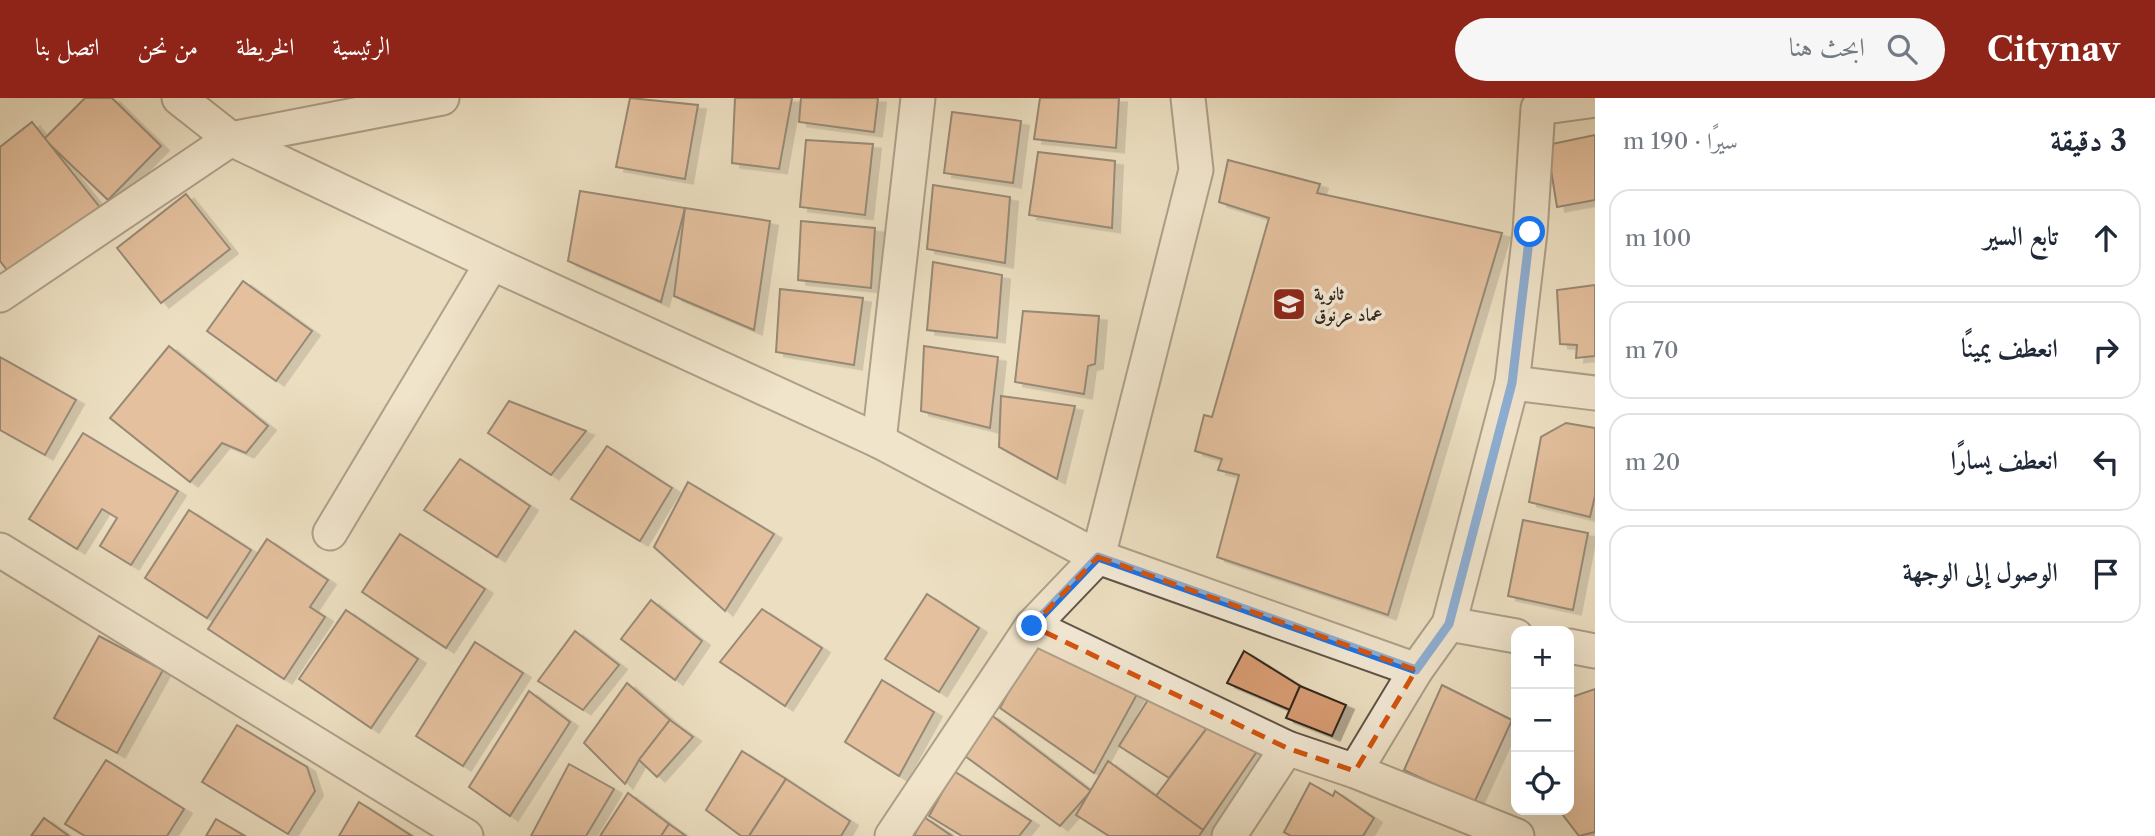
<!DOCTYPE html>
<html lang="ar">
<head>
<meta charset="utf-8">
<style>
  body { margin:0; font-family:"Libre Caslon Text",Amiri,serif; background:#f6f6f7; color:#1f2937; direction:rtl }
  .controls { position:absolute; right:21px; bottom:21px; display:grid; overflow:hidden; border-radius:14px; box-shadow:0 7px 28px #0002 }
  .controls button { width:63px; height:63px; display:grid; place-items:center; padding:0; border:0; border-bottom:2px solid #e0e1e3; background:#fff; color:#1f2937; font:35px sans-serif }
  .stop { position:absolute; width:21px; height:21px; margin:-16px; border:5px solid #1a73e8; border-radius:50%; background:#fff }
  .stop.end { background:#1a73e8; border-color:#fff; box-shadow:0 2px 7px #0008 }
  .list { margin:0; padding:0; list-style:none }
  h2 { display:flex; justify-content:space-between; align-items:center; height:91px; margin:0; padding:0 28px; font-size:30px }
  h2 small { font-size:23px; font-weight:400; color:#747a83 }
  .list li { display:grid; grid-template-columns:46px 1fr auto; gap:21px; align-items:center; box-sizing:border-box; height:98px; margin:0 14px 14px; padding:0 14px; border:2px solid #e0e1e3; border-radius:21px }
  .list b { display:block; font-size:26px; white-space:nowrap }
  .list em { font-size:23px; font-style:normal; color:#747a83 }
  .icon { flex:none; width:38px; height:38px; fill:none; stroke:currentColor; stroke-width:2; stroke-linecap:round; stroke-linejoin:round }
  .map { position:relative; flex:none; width:1595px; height:738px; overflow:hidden; direction:ltr }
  header { display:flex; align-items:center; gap:42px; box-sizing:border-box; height:98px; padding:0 35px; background:#8f2418; color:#fff }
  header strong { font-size:33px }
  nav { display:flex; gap:38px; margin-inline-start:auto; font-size:24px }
  .search { width:490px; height:63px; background:#f6f6f7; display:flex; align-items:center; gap:18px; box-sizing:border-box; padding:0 24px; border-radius:38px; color:#747a83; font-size:26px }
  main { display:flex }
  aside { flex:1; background:#fff }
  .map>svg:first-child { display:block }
  .building { fill:#d99c73; stroke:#31251e; stroke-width:2; filter:url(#shadow) }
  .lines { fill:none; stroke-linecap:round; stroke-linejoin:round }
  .minor-casing { stroke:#605447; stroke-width:37 }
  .minor { stroke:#f3ead7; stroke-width:33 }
  .route { stroke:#1a73e8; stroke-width:9 }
  .marked { fill:none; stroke:#d6540e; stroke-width:5; stroke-dasharray:14 9; stroke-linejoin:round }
  .labels { text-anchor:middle; stroke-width:7; stroke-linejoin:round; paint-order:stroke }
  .poi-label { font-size:18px; font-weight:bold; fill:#31251e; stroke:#f3ead7; text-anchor:start }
</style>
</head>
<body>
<header>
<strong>Citynav</strong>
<div class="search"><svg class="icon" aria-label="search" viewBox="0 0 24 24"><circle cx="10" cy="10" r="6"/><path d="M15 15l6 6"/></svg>ابحث هنا</div>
<nav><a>الرئيسية</a><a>الخريطة</a><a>من نحن</a><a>اتصل بنا</a></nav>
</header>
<main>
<aside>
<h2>3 دقيقة<small>سيرًا · 190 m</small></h2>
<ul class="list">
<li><svg class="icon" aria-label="ahead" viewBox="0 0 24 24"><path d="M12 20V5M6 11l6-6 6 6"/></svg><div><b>تابع السير</b></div><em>100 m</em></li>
<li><svg class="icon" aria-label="right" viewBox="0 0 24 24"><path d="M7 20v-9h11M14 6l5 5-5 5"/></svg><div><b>انعطف يمينًا</b></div><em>70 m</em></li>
<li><svg class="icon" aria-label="left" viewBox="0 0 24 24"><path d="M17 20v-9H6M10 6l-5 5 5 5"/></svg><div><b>انعطف يسارًا</b></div><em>20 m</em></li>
<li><svg class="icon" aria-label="arrive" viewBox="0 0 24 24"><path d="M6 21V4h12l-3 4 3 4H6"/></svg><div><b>الوصول إلى الوجهة</b></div></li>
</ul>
</aside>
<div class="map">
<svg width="1595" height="738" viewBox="0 0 1595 738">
  <defs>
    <filter id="shadow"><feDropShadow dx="8" dy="4.5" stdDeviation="0" flood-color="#0004"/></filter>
  </defs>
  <rect width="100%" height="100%" fill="#ecdfc1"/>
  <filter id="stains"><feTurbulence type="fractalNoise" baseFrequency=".00286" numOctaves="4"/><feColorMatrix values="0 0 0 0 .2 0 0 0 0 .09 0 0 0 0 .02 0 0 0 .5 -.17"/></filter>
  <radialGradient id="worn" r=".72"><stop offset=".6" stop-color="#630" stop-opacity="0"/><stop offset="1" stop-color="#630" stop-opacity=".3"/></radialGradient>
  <g class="building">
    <path d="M85 0H112L161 48 108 102 44 41Z"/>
    <path d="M630 0 698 7 685 81 616 69Z"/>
    <path d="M735 0H792L779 71 732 65Z"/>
    <path d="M801 0H878L874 34 799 24Z"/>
    <path d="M1040 0H1119L1116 50 1034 41Z"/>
    <path d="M952 14 1021 23 1013 85 944 75Z"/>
    <path d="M32 24 102 112 14 181 0 163V49Z"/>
    <path d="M1595 37V102L1557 109 1547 47Z"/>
    <path d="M806 42 873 46 865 117 800 109Z"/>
    <path d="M1038 54 1115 63 1112 130 1029 117Z"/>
    <path d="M1228 62 1320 86 1317 95 1502 135 1388 517 1217 459 1239 377 1218 372 1222 361 1195 353 1204 317 1212 319 1269 120 1219 104Z"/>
    <path d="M933 87 1010 99 1005 165 927 151Z"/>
    <path d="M580 93 685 110 661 204 568 163Z"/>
    <path d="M186 96 230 151 161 205 117 150Z"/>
    <path d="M685 110 770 123 754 232 674 198Z"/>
    <path d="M801 123 875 130 871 190 798 182Z"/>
    <path d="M933 164 1002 177 997 240 927 232Z"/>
    <path d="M243 183 312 233 276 283 207 233Z"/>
    <path d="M1595 187V258L1576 260 1577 247 1560 246 1557 192Z"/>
    <path d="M780 191 863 200 854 267 776 254Z"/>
    <path d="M1023 213 1099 218 1095 266 1088 268 1084 296 1015 284Z"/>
    <path d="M169 248 268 328 246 355 222 345 190 384 110 320Z"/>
    <path d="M924 248 998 259 990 330 921 313Z"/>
    <path d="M0 259 76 302 45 357 0 332Z"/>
    <path d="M1001 298 1075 308 1057 381 999 349Z"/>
    <path d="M509 303 586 333 551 377 488 335Z"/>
    <path d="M1566 325 1595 330V398L1590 419 1529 404 1541 339Z"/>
    <path d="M83 335 178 393 131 467 100 448 117 420 102 411 77 451 29 421Z"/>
    <path d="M607 348 672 390 640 443 571 401Z"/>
    <path d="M460 361 530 408 497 459 424 412Z"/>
    <path d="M688 384 774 436 725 513 654 449Z"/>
    <path d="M189 412 251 452 207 520 145 480Z"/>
    <path d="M1523 422 1588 435 1573 512 1508 498Z"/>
    <path d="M400 436 485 491 446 550 362 494Z"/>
    <path d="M267 441 328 482 310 509 325 519 284 581 208 531Z"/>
    <path d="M927 496 979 530 939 594 885 561Z"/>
    <path d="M651 502 702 543 675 582 621 541Z"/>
    <path d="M762 511 822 550 785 608 720 564Z"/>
    <path d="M346 512 418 561 371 630 299 581Z"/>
    <path d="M575 533 619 567 583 612 538 583Z"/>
    <path d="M99 538 163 572 117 655 54 620Z"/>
    <path d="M1037 541 1142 587 1094 675 1000 610Z"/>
    <path d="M475 544 523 575 463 668 416 638Z"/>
    <path d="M1244 553 1300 588 1290 612 1227 585Z"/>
    <path d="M882 582 934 614 899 678 845 644Z"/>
    <path d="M627 585 670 622 639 662 625 686 584 645Z"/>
    <path d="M1442 587 1512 622 1474 705 1404 672Z"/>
    <path d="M1300 588 1346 607 1332 638 1286 620Z"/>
    <path d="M1595 591V734L1579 738 1559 712H1569V600Z"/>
    <path d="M529 593 570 624 510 718 469 689Z"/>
    <path d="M1151 597 1213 622 1169 680 1119 648Z"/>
    <path d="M990 616 1091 693 1060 728 965 658Z"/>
    <path d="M670 622 693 639 657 679 639 662Z"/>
    <path d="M1213 622 1260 649 1203 732 1156 698Z"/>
    <path d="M237 627 307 669 315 693 288 736 202 684Z"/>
    <path d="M742 653 786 681 749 738H741L706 712Z"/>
    <path d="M106 662 184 711 167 738H85L65 726Z"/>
    <path d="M1108 663 1203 732 1199 738H1109L1076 717Z"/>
    <path d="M569 666 614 691 586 738H531Z"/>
    <path d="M954 673 1031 723 1019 738H962L929 718Z"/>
    <path d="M786 681 850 723 841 738H749Z"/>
    <path d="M1310 685 1333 698 1335 693 1374 720 1363 738H1291L1284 734Z"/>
    <path d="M628 695 669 726 661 738H600Z"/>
    <path d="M359 704 412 738H339Z"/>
    <path d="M924 719 952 738H914Z"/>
    <path d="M44 720 69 738H31Z"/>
    <path d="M216 721 245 738H206Z"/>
    <path d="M669 726 686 738H661Z"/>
  </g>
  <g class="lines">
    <g class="minor-casing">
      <g id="minor">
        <path d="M179 0 231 41 492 165 879 343 1098 459 1416 572"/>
        <path d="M0 197 231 41 442 0"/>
        <path d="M1512 285 1595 295"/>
        <path d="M879 343 918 0"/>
        <path d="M330 435 492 165"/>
        <path d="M0 452 466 738"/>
        <path d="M1449 526 1516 538"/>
        <path d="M1032 528 1287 650 1355 673 1517 738"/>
        <path d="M1569 548 1595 553"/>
        <path d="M1355 673 1416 572 1449 526 1512 285 1530 134 1538 10 1595 2"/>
        <path d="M892 738 1032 528 1098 459 1196 72 1188 0"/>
        <path d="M1229 738 1287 650"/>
      </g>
    </g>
    <use href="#minor" class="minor"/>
  </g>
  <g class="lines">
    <path class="route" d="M1032 528 1098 459 1416 572 1449 526 1512 285 1530 134"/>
  </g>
  <path d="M0 0H1595V738H0ZM1098 459 1416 572 1355 673 1287 650 1032 528Z" fill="#ecdfc1" fill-opacity=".55" fill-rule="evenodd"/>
  <path class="marked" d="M1098 459 1416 572 1355 673 1287 650 1032 528Z"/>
  <defs>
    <g id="school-square" transform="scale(1.75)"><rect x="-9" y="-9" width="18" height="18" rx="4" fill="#8f2418" stroke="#f3ead7"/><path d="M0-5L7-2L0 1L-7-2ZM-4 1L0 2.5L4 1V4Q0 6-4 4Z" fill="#fff"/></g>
  </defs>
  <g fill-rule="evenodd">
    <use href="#school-square" x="1289" y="206"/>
  </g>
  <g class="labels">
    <g class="poi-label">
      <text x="1314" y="202">ثانوية<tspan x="1314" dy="21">عماد عرنوق</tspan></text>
    </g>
  </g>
  <rect width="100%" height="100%" filter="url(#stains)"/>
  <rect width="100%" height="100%" fill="url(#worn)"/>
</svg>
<div class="controls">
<button>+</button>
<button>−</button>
<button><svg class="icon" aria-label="locate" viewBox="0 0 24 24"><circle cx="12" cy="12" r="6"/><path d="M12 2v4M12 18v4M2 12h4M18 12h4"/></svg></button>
</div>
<div class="stop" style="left:1530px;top:134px"></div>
<div class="stop end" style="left:1032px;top:528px"></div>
</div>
</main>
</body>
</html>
